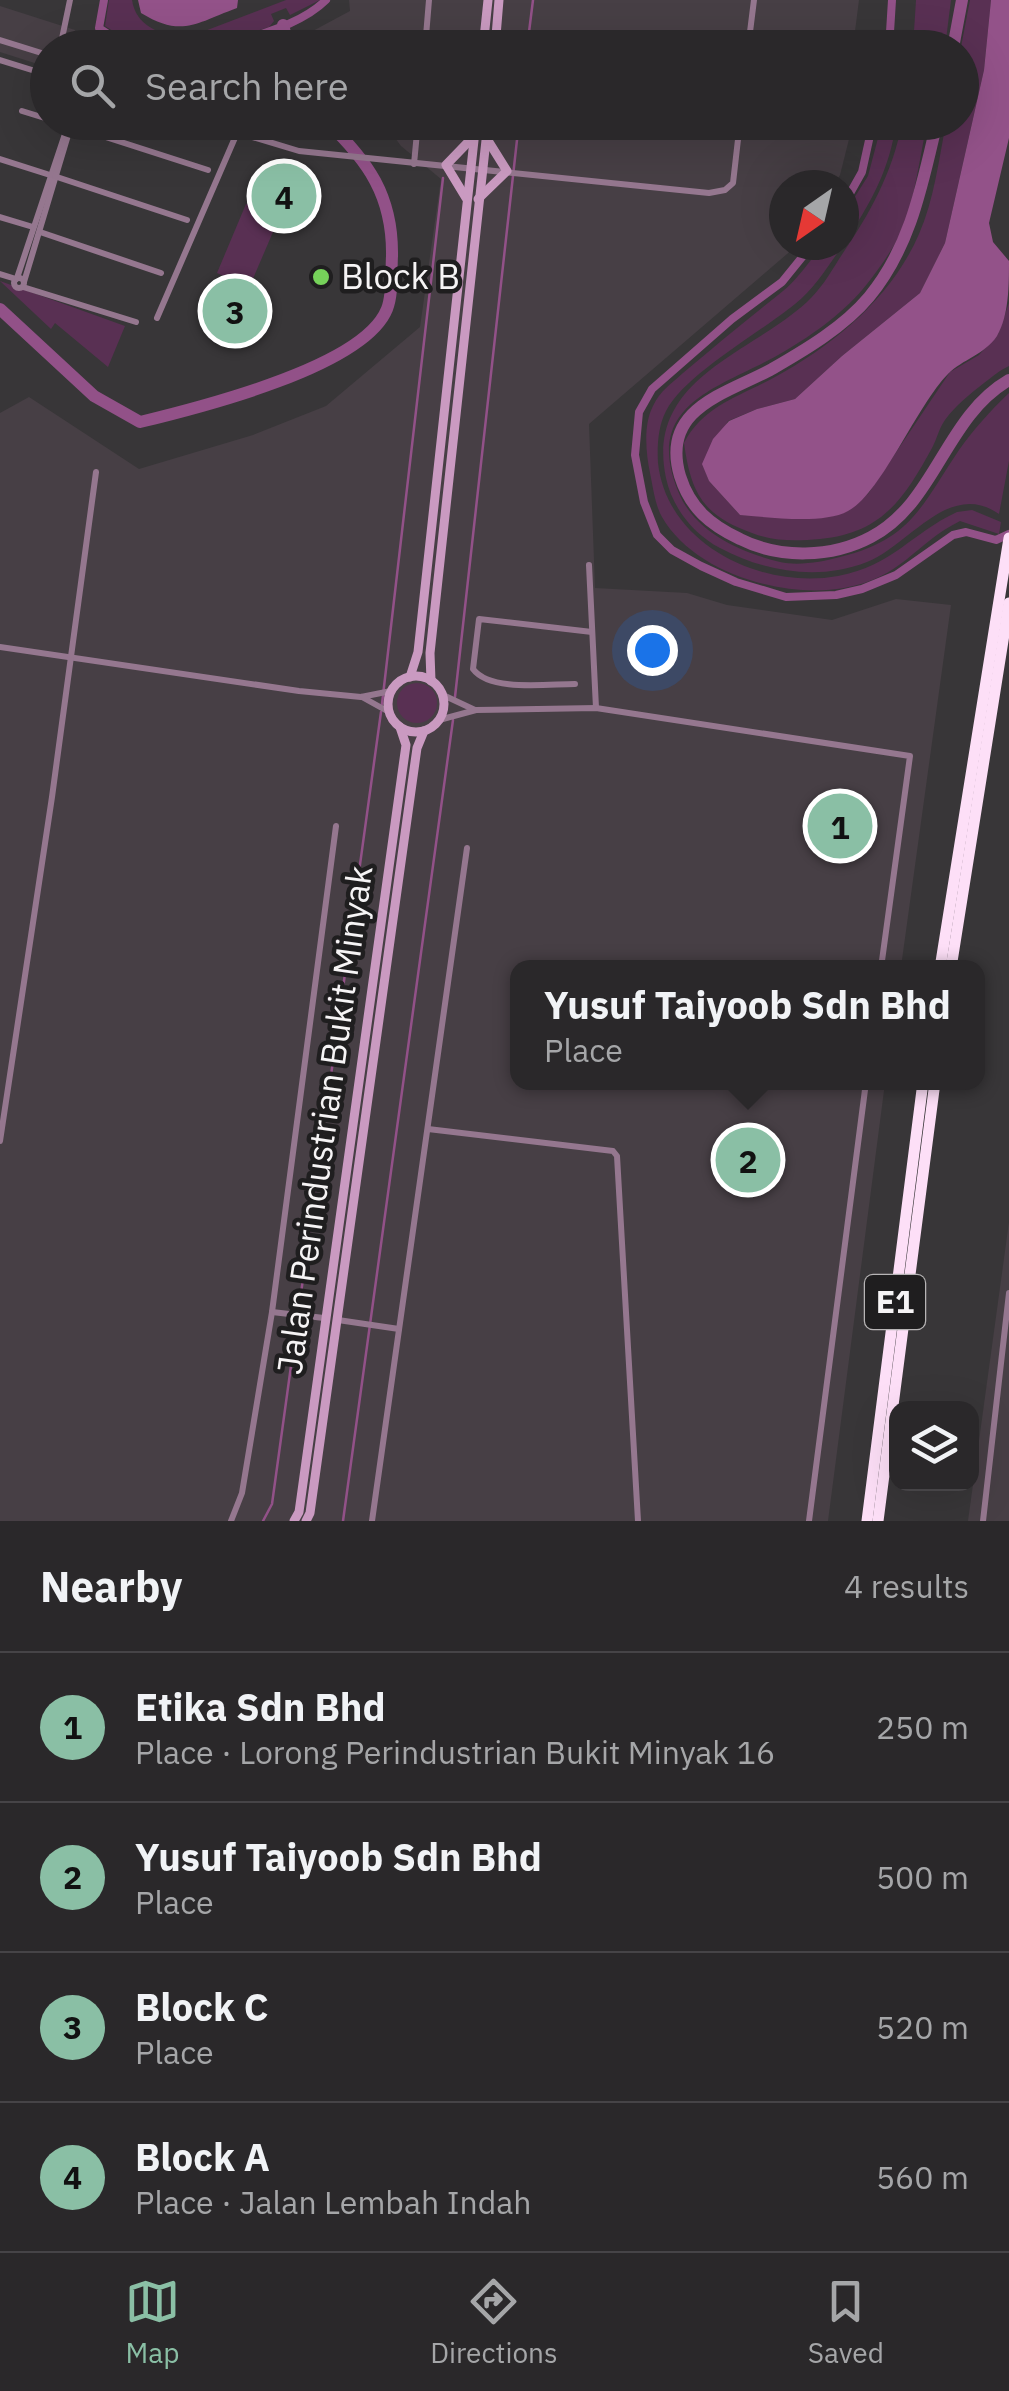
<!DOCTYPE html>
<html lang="en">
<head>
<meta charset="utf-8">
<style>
  body { margin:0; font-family:"IBM Plex Sans",sans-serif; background:#323032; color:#f1f3f6 }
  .controls { position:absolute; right:30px; bottom:30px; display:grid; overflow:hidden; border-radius:20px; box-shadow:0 10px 40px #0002 }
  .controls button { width:90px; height:90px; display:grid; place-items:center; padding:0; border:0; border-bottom:2px solid #464447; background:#2a282a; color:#f1f3f6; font:50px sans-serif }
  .compass { position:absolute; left:769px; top:170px; width:90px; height:90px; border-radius:50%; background:#2a282a; box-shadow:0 10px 40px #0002; rotate:214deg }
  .you { position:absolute; left:652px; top:650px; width:35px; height:35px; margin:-25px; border:8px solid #fff; border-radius:50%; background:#1a73e8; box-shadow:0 0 0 15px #1a73e833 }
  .badge { display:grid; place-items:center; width:65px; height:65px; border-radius:50%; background:#8abfa5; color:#111; font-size:32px; font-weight:700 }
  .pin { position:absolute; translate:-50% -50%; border:5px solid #fff; box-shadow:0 2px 10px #0006 }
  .popup { position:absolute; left:510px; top:960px; width:475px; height:130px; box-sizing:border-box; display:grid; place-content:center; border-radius:20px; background:#2a282a; filter:drop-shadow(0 2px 8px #0005); font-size:32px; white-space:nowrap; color:#a5a6a8 }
  .popup b { font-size:38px; color:#f1f3f6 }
  .popup::after { content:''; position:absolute; left:50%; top:100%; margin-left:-20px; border:20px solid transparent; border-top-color:#2a282a }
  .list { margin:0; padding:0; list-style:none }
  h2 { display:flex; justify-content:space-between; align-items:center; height:130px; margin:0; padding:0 40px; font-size:42px }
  h2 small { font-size:32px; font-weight:400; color:#a5a6a8 }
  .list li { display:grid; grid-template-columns:65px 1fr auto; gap:30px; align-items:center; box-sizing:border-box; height:150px; padding:0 40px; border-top:2px solid #464447 }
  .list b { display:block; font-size:38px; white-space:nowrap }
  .list p { margin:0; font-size:32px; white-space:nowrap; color:#a5a6a8 }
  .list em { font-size:32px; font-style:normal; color:#a5a6a8 }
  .icon { flex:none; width:55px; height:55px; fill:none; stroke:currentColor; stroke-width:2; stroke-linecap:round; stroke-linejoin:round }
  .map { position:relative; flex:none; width:1009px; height:1521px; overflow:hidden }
  .search { position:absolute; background:#2a282a; box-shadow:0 10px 40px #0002; left:30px; right:30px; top:30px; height:110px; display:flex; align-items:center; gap:25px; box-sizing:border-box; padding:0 35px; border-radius:55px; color:#a5a6a8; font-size:38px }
  .sheet { height:730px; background:#2a282a }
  nav { display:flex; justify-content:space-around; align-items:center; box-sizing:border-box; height:140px; border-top:2px solid #464447; background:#2a282a; font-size:28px; color:#a5a6a8 }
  nav a { display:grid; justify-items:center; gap:5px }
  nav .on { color:#8abfa5 }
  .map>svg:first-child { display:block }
  .built { fill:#473f45 }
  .green { fill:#593053 }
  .forest { fill:#935289 }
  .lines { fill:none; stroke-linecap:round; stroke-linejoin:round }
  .stream { stroke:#925188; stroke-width:2.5 }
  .canal { stroke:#925188; stroke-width:8 }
  .river { stroke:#925188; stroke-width:12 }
  .street { stroke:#95778f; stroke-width:6 }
  .secondary { stroke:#ca9ac1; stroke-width:9 }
  .highway { stroke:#fddff7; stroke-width:11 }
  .poi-dot { fill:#76d25a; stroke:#1f1e1f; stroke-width:4 }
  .labels { text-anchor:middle; stroke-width:9; stroke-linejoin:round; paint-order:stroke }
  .shield { fill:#1f1e1f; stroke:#b6b4b5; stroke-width:2.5 }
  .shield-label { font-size:32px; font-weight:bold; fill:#f6f4f5 }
  .poi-label { font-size:35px; fill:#f6f4f5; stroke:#1f1e1f; text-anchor:start }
  .street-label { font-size:35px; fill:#f6f4f5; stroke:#1f1e1f }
</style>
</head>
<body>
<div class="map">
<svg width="1009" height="1521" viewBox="0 0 1009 1521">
  <rect width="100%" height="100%" fill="#383638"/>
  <g class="built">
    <path d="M349 0H859L853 47 303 48 296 40 350 11Z"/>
    <path d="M0 6 75 30 74 47 48 48 47 67 0 52Z"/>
    <path d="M384 123H853L840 175 834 185H784V245H796L794 248 589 424 595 588 687 593 727 605 832 620 896 599 951 605 901 967 518 968V1082L885 1083 828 1521H0V413L29 397 139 469 253 435 326 406 420 327 441 179 401 146Z"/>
    <path d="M1009 1222V1521H968Z"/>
  </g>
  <g class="green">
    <path d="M109 0H132C136 26 158 32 181 40L286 0H320L290 15 286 8 271 14 274 21 269 27 207 47 140 48 105 26Z"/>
    <path d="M916 0H951L945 47H913Z"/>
    <path d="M970 0H991L984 70 945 243 920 293 842 356 795 399 757 409 728 421 703 465 709 481 740 515 812 518 868 494 950 372 979 355 998 334 1009 303V366C1000 370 992 377 984 383 971 393 955 406 945 420 939 428 937 439 932 448 904 499 882 533 820 539 797 541 775 542 752 533 704 516 691 494 684 443 703 406 740 396 775 377 834 345 892 297 919 234 934 200 939 159 946 123L962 122 961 47Z"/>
    <path d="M882 123H896C890 169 870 205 844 243V214L868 176Z"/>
    <path d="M902 123H927C921 151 913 209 901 233 892 250 879 269 867 284 846 311 814 334 785 351 726 387 641 400 678 491 694 532 740 552 780 562 798 566 822 562 840 557 911 540 922 505 959 450 974 429 990 411 1009 393V461L999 514C949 479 910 545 867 562 819 581 765 572 720 548 693 534 672 507 666 478 645 379 749 355 807 302 820 290 830 274 839 259 869 215 892 175 902 123Z"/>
    <path d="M246 204 279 218 249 288 217 273Z"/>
    <path d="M823 245H843C828 266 815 288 795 304 761 332 685 374 666 411 658 426 657 447 658 463 667 545 762 590 838 576 894 565 910 534 957 512L972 510 1001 522 999 534 960 521C914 544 902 578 844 588 784 599 694 573 662 517 655 505 653 487 650 473 646 453 643 425 653 406 660 391 671 384 683 373 716 345 749 318 783 291 798 279 810 260 823 245Z"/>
    <path d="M0 281 125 326 108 367 55 323 51 329Z"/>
    <circle cx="417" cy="703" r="20"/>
  </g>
  <g class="forest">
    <path d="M138 0H238L237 8C196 23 182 38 141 13Z"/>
    <path d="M991 0H1009V138L989 223 993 242 1009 261C1009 286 1009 315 997 336 984 355 963 359 948 374 917 405 881 494 848 511 823 525 768 517 740 515L709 481 702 464 713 439 729 421 757 409 795 399 842 356 920 293 945 243 984 70Z"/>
  </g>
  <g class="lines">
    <g class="stream">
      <path d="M527 48 533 0"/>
      <path d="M455 697 519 122"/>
      <path d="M382 704 443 178"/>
      <path d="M263 1521 272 1504 381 712"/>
      <path d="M343 1521 453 720"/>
    </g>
    <g class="canal">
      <path d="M104 0 99 28 130 48"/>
      <path d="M220 48C255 35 300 26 326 0"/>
      <path d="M889 48 892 0"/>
      <path d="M844 204 862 172 873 122"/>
      <path d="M812 245 782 282 732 319 652 389 639 412 635 455 644 502 657 535 672 550 701 566 736 582 786 597 836 595 862 589 896 575 953 535 966 532 996 540 1009 534"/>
    </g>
    <g class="river">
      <path d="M283 25 289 48"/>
      <path d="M953 48 962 0"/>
      <path d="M937 122C922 185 911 246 869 297 844 327 805 350 772 369 726 394 660 408 680 476 690 508 710 525 740 539 779 559 832 558 871 537 936 503 945 417 1009 380"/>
      <path d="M0 309 94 396 140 422C198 408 364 367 387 309 393 294 391 272 392 256 393 196 368 161 327 122"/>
    </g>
    <g class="street">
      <path d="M0 40 48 55"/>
      <path d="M60 48 70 0"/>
      <path d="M425 48 429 0"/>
      <path d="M748 48 754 0"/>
      <path d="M0 60 48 75"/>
      <path d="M22 111 48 119"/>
      <path d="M59 122 208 170"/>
      <path d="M203 122 299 151 709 193 725 190 733 183 740 122"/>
      <path d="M0 159 50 175"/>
      <path d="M414 164 418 122"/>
      <path d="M57 177 187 220"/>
      <path d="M0 217 33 227"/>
      <path d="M40 232 161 273"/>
      <path d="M0 274 16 279"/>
      <circle cx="19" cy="283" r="5"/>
      <path d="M17 278 69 122"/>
      <path d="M24 282 72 122"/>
      <path d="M23 287 136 322"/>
      <path d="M157 318 237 133"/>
      <path d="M589 565 596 708"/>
      <path d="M0 647 299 691 361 697 391 691"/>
      <path d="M575 684C547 684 490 692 473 669L479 619 592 632"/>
      <path d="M443 695 475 710"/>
      <path d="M362 697 389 712"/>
      <path d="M439 720 476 710 596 708 910 756 881 968"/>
      <path d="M428 1129 613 1151 617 1156 638 1521"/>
      <path d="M0 1141 52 797 96 472"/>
      <path d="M272 1312 324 1318"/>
      <path d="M338 1320 399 1329"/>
      <path d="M231 1521 242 1493 272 1312 336 826"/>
      <path d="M372 1521 467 848"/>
      <path d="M809 1521 866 1082"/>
      <path d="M983 1521 1009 1293"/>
    </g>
    <g class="secondary">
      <path d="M483 48 488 0"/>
      <path d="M495 48 499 0"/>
      <path d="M466 198 446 165 474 136"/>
      <path d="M478 199 507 171 487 139"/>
      <circle cx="416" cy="704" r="28"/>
      <path d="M410 677 418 652 476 122"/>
      <path d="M431 681 430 653 488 122"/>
      <path d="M294 1521 299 1512 406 745 400 727"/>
      <path d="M306 1521 310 1513 417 748 424 731"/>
    </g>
    <g class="highway">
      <path d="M940 968 1009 538"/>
      <path d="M951 968 1009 603"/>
      <path d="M867 1521 923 1082"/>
      <path d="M878 1521 935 1082"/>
    </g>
  </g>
  <circle class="poi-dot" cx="321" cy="277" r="10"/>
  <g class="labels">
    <rect class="shield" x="865" y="1275" width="60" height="54" rx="8"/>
    <g class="shield-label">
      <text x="895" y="1313">E1</text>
    </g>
    <g class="poi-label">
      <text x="341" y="289">Block B</text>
    </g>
    <g class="street-label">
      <text transform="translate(325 1120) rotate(-82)" y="12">Jalan Perindustrian Bukit Minyak</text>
    </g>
  </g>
</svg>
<div class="controls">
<button><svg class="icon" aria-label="layers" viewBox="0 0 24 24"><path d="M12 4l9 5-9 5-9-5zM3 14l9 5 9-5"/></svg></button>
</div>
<svg class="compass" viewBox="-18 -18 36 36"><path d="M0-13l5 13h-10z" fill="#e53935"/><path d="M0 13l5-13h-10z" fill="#a5a6a8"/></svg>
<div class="you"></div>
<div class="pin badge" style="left:840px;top:826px">1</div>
<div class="pin badge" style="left:748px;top:1160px">2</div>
<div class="popup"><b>Yusuf Taiyoob Sdn Bhd</b>Place</div>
<div class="pin badge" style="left:235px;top:311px">3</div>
<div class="pin badge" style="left:284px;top:196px">4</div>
<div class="search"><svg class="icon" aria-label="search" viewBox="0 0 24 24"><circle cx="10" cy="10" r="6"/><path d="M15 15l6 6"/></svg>Search here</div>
</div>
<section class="sheet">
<h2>Nearby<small>4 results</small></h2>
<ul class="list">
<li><span class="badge">1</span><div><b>Etika Sdn Bhd</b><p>Place · Lorong Perindustrian Bukit Minyak 16</p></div><em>250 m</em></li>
<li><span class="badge">2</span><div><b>Yusuf Taiyoob Sdn Bhd</b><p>Place</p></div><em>500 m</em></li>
<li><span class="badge">3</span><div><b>Block C</b><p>Place</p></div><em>520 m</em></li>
<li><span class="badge">4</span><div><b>Block A</b><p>Place · Jalan Lembah Indah</p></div><em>560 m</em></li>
</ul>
</section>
<nav>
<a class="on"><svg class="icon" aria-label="map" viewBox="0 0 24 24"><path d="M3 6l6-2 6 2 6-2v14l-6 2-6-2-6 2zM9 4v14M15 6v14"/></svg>Map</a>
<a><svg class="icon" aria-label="directions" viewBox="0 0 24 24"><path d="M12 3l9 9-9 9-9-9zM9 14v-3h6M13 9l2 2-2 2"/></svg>Directions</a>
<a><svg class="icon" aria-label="saved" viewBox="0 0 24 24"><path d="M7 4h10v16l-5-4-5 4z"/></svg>Saved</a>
</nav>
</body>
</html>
